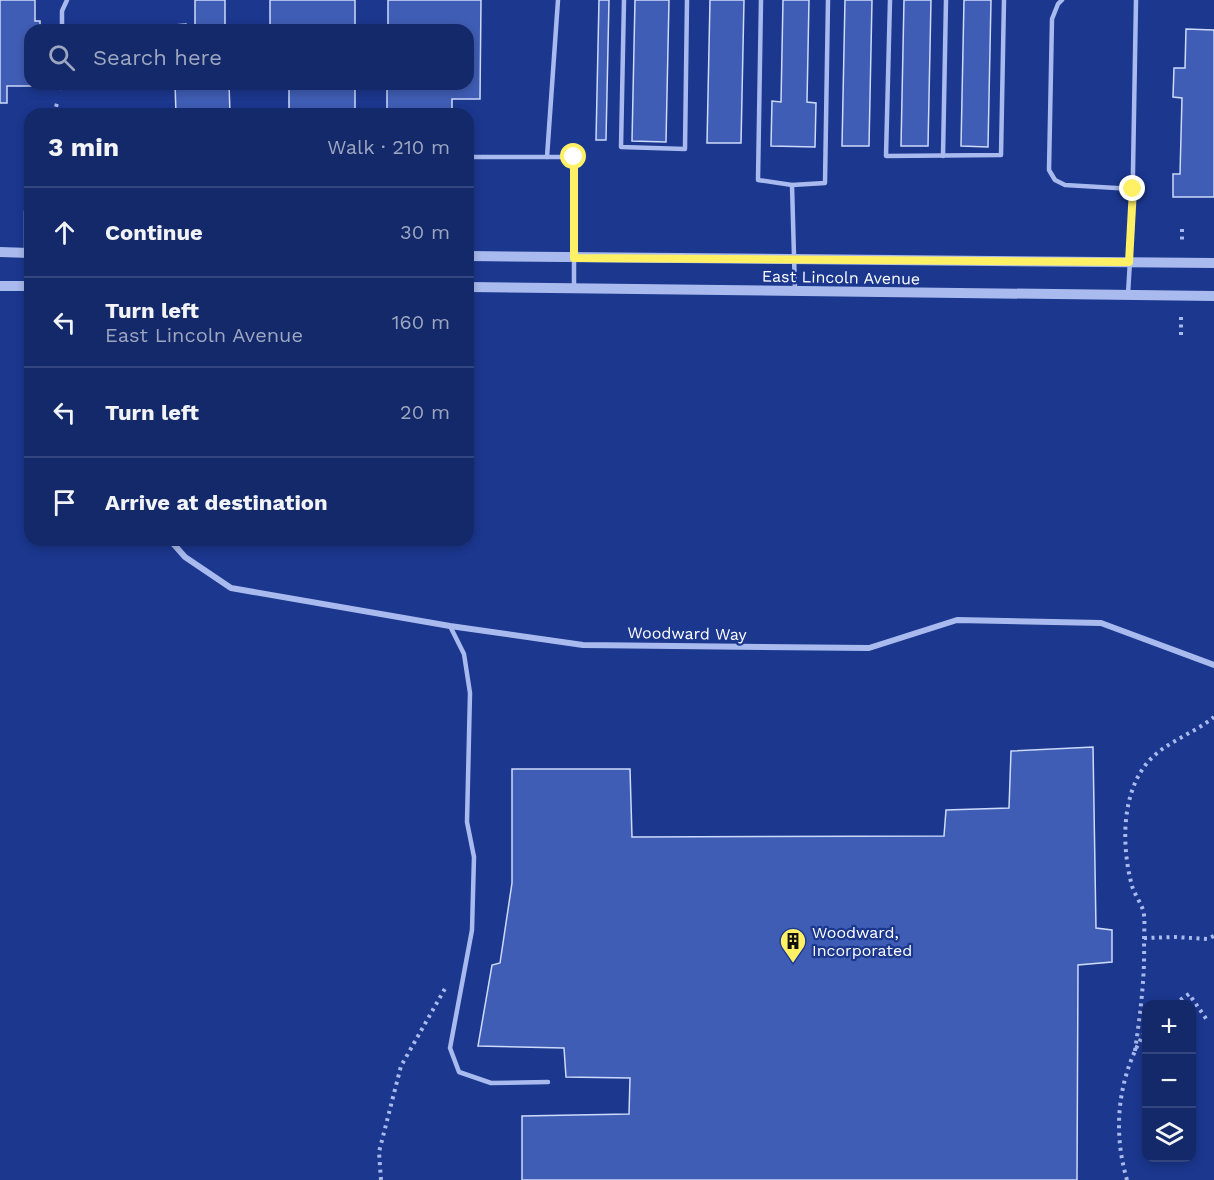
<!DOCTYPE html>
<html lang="en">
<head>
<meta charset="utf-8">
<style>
  body { margin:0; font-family:"Work Sans",sans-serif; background:#1d3170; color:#f1f3f6 }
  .controls { position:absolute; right:18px; bottom:18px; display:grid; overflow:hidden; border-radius:12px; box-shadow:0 3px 9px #0003 }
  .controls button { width:54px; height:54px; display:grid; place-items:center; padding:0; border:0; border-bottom:2px solid #33457e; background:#14296a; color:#f1f3f6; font:30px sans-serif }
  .stop { position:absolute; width:18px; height:18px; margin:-14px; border:4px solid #fff066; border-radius:50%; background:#fff }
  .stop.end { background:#fff066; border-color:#fff; box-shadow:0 2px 6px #0008 }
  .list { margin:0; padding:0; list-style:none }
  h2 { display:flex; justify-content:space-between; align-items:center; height:78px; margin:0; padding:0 24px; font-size:26px }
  h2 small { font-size:20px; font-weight:400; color:#9da6c1 }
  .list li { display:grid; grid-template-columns:39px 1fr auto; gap:18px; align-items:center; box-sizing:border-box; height:90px; padding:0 24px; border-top:2px solid #33457e }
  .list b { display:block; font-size:22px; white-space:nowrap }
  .list p { margin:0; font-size:20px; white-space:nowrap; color:#9da6c1 }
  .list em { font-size:20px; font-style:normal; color:#9da6c1 }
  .icon { flex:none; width:33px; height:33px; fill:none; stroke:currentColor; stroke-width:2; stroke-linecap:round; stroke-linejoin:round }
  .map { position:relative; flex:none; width:1214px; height:1180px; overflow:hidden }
  .search { position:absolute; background:#14296a; box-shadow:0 3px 9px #0003; left:24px; top:24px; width:450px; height:66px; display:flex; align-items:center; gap:15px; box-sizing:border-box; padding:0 21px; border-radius:18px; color:#9da6c1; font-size:22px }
  .panel { position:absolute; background:#14296a; box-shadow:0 3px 9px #0003; left:24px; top:108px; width:450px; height:438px; border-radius:18px }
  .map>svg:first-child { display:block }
  .building { fill:#3f5db4; stroke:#cedafa; stroke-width:1.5 }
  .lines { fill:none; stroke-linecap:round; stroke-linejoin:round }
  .path { stroke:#a9baee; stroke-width:4; stroke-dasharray:3 4.5; stroke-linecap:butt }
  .service { stroke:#a9baee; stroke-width:4.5 }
  .minor { stroke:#a9baee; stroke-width:6 }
  .tertiary { stroke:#a9baee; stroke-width:10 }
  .route { stroke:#fff066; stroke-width:8 }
  .labels { text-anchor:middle; stroke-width:4.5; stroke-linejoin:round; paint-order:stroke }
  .street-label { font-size:16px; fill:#fff; stroke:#1b378e }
  .poi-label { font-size:16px; fill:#fff; stroke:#1b378e; text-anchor:start }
</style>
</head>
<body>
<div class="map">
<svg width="1214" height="1180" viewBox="0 0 1214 1180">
  <rect width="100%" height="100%" fill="#1b378e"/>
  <g class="building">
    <path d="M0 0H35V21H40V30H30V84H39V86H7V103H0Z"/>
    <rect x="195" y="0" width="30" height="25"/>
    <rect x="270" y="0" width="85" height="30"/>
    <path d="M388 0H481L480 99H452V114H387V84H468V30H388Z"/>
    <path d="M599 0H609L606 140H596Z"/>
    <path d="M635 0H669L666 142 632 141Z"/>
    <path d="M710 0H744L741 143H707Z"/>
    <path d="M783 0H809L807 102 816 103 815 147 771 146 772 101 781 102Z"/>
    <path d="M845 0H872L869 146H842Z"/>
    <path d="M904 0H931L928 146H901Z"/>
    <path d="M964 0H991L988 147 961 146Z"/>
    <path d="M186 24 187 30H228H175L174 25Z"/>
    <path d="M1186 29 1214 30V197H1173V174H1180L1182 98 1173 97 1174 68H1185Z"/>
    <path d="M175 84H229L230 113 176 114Z"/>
    <rect x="289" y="84" width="66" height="30"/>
    <path d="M1093 747 1096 928 1112 930V962L1078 965 1077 1180H522V1116L629 1114 630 1078 566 1077 564 1048 478 1046 492 965 500 963 512 883V769H630L632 837 944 836 946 810 1009 808 1011 751Z"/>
  </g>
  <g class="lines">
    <g class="path">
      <path d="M54 114 58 100"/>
      <path d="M1182 229V244"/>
      <path d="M1181 317V335"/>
      <path d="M1144 938 1175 937 1207 939 1214 936"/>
      <path d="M1174 1004 1189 994 1207 1020"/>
      <path d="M1135 1051C1140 1015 1145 979 1144 942 1144 933 1145 924 1144 915 1143 905 1135 896 1132 886 1122 849 1121 799 1144 767 1161 743 1192 735 1214 717"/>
      <path d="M381 1180 379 1152 401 1066 447 985"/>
      <path d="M1127 1180C1112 1129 1118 1076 1146 1030"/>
    </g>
    <g class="service">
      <path d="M624 0 621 147 685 149 687 0"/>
      <path d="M761 0 758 180 792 185 825 183 828 0"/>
      <path d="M890 0 886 156 1001 155 1004 0"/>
      <path d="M1062 0 1058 4 1052 19 1049 170 1055 180 1065 185 1133 189"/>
      <path d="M62 30V11L67 0"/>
      <path d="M61 88V84"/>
      <path d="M943 156 946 0"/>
      <path d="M547 157 558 0"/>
      <path d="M792 185 795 291"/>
      <path d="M26 211V253"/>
      <path d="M471 256V157H574V288"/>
      <path d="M1128 294 1132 228 1136 0"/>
      <path d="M450 626 464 654 470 693 467 822 474 857 472 930 450 1048 459 1072 491 1083 548 1082"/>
    </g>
    <path class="minor" d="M170 540 185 557 231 588 450 626 583 645 869 648 957 620 1101 623 1214 665"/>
    <g class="tertiary">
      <path d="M0 252 30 253"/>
      <path d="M468 256 1214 263"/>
      <path d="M0 286H30"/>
      <path d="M468 287 1214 296"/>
    </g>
  </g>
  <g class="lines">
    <path class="route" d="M574 157V258L1129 262 1133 189"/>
  </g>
  <defs>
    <g id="building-pin" transform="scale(1.35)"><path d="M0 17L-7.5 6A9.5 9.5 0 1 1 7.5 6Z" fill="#fff066" stroke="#1b378e"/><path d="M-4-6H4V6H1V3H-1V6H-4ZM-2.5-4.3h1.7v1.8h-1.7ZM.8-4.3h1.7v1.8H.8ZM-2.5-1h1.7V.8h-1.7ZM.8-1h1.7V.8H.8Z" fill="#111"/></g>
  </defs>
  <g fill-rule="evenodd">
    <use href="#building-pin" x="793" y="941"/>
  </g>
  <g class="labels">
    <g class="street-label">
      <text transform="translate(841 277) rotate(1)" y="6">East Lincoln Avenue</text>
      <text transform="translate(687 633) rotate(1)" y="6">Woodward Way</text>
    </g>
    <g class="poi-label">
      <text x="812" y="938">Woodward,<tspan x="812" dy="18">Incorporated</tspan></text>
    </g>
  </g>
</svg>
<div class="controls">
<button>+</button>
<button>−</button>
<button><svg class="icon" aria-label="layers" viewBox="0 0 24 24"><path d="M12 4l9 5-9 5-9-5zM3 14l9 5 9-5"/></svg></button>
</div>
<div class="stop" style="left:574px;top:157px"></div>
<div class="stop end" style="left:1133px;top:189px"></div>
<div class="search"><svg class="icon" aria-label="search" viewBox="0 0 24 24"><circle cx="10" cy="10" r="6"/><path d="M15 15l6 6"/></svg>Search here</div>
<section class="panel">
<h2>3 min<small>Walk · 210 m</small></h2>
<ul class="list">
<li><svg class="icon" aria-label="ahead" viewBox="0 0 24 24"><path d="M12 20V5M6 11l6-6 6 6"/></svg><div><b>Continue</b></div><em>30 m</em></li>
<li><svg class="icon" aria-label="left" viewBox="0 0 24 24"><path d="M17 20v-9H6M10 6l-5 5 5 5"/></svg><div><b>Turn left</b><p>East Lincoln Avenue</p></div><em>160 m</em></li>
<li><svg class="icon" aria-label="left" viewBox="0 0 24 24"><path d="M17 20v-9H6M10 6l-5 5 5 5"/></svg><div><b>Turn left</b></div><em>20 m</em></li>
<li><svg class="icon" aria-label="arrive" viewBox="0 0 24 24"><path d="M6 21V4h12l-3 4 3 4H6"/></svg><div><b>Arrive at destination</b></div></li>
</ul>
</section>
</div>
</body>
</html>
